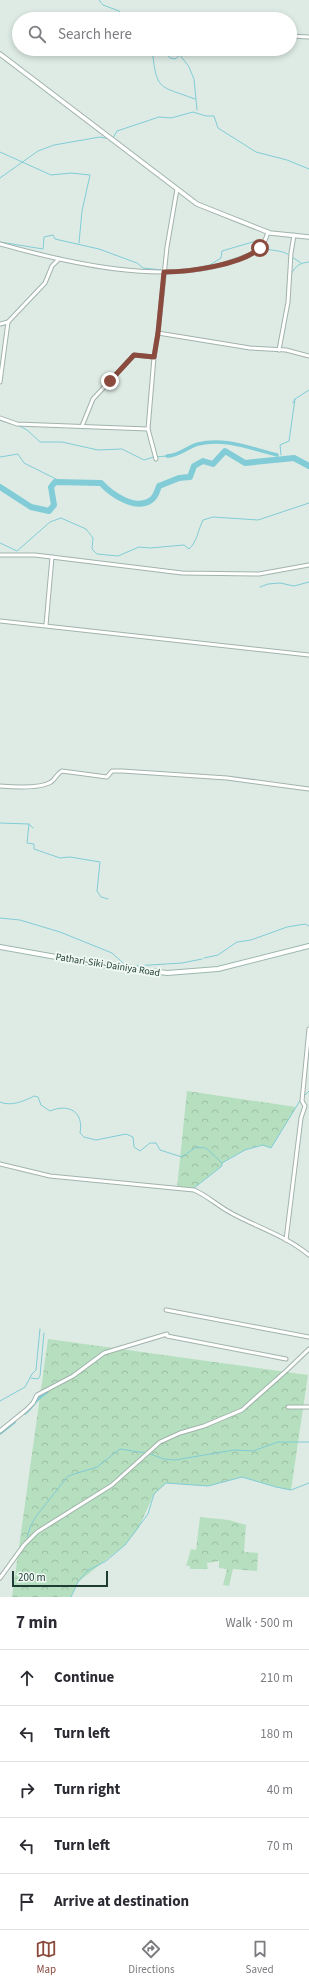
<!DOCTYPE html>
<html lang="en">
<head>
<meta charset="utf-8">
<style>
  body { margin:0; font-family:"Source Sans 3",sans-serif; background:#f2f2f3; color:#2b2b33 }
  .scale { position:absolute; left:12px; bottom:10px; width:96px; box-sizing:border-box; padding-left:4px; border:2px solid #1e3c33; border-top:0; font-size:11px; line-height:14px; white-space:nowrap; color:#1e3c33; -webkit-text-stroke:3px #eff8f3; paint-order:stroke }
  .stop { position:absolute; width:12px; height:12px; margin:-9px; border:3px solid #8a4a3d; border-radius:50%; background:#fff }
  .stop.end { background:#8a4a3d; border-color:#fff; box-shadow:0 1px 4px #0008 }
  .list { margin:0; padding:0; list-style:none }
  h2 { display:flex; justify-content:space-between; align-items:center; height:52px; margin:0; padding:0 16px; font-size:17px }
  h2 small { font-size:13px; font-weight:400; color:#7c7c81 }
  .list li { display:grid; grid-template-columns:26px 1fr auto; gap:12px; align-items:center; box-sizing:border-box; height:56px; padding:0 16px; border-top:1px solid #e1e1e2 }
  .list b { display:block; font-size:15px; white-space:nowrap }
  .list em { font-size:13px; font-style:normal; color:#7c7c81 }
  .icon { flex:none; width:22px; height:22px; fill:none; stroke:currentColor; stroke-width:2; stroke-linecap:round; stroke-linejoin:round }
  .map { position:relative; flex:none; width:309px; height:1597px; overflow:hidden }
  .search { position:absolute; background:#fff; box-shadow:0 2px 6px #0003; left:12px; right:12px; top:12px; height:44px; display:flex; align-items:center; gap:10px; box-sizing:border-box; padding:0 14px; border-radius:22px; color:#7c7c81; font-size:15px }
  .sheet { height:332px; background:#fff }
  nav { display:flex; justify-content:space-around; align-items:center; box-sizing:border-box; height:56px; border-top:1px solid #e1e1e2; background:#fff; font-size:11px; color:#7c7c81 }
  nav a { display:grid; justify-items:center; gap:2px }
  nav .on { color:#8a4a3d }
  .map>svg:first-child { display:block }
  .forest { fill:url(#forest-crowns) }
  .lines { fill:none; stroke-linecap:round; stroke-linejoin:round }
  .stream { stroke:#81ccd6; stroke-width:1 }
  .canal { stroke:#81ccd6; stroke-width:3.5 }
  .river { stroke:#81ccd6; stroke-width:6 }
  .minor-casing { stroke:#a1b3ac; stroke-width:5 }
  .tertiary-casing { stroke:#a1b3ac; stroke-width:5.5 }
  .secondary-casing { stroke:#9cb8ad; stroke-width:6 }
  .minor { stroke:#fff; stroke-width:3 }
  .tertiary { stroke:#fff; stroke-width:3.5 }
  .secondary { stroke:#fff; stroke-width:4 }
  .route { stroke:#8a4a3d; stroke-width:5 }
  .labels { text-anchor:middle; stroke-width:4; stroke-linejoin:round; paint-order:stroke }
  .street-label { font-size:10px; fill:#1e3c33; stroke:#eff8f3 }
</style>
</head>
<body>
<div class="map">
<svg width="309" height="1597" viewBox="0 0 309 1597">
  <defs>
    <pattern id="forest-crowns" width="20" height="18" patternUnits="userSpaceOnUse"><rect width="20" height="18" fill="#b5dfbe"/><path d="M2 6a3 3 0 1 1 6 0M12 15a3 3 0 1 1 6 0" fill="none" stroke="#9bc0a4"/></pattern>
  </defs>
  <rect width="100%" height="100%" fill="#deebe5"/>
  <g class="forest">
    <path d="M187 1091 296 1107 271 1148C254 1141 237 1155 222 1163V1166L192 1189 177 1188Z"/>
    <path d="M48 1339 308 1375 291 1490 276 1487 242 1477 208 1486 166 1483 154 1494 138 1529 125 1545 78 1582 71 1597H12Z"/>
    <path d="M200 1517 229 1520 246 1525 244 1552 258 1553 257 1571 233 1569 229 1586 223 1585 227 1569 219 1568V1561L207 1563 208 1569H190V1566H186L191 1549 196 1550Z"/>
  </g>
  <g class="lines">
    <g class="stream">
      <path d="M99 0 103 5 119 11 123 19"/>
      <path d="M152 49C157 92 158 85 195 99"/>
      <path d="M157 49 165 52 170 58 175 59 180 55 189 67 194 79 197 110"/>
      <path d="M113 138 117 131 159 117 171 118 193 112 206 116H214L218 128 256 152 287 160 309 169"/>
      <path d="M0 152 51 175 71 173 90 175 82 211 79 243"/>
      <path d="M0 178 38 151 54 145 100 137 110 139"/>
      <path d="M0 242 43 249 44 237 53 235 55 239 99 249 137 263 143 268 162 270"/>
      <path d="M263 247C270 252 281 249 289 255"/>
      <path d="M292 257 301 263"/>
      <path d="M200 267 210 265 221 258 222 251 256 241 260 245"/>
      <path d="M291 274C296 266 299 263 309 262"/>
      <path d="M287 288 288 276"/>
      <path d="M280 337 286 307"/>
      <path d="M293 403 295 399 309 390"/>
      <path d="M18 425 27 430 40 442H62L98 450 122 449 144 460 154 457 167 456"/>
      <path d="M281 455 280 445 289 441 295 399"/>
      <path d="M0 457 18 454 24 463 60 481"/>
      <path d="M0 543 17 551 50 522 61 518 86 529 93 538 92 549 97 554 118 556 139 547 150 548 184 545 189 549C197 542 198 530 203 520L213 517 258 520 309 503"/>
      <path d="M260 587 268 584 280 583 294 586 309 582"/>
      <path d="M0 823 29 824 33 828"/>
      <path d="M29 824 27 843 34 844V849L60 858 70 857 100 862 97 891 101 897 108 899"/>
      <path d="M0 918 20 920 60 932 112 953 124 964 134 966 182 963 202 959"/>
      <path d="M204 958 218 955 237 942 251 940 287 927 305 924 309 926"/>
      <path d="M305 1095 309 1091"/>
      <path d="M0 1102C10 1107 25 1101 34 1096L38 1097 41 1105 50 1111C69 1103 84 1112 80 1133L84 1137 96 1140 126 1134 133 1137 134 1147 140 1151 150 1143H156L160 1150 182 1157 196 1147 206 1148 222 1163 245 1150 263 1145 271 1148 301 1099"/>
      <path d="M194 1188 222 1166V1163"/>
      <path d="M31 1378 38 1379 40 1376 44 1333"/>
      <path d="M0 1401 25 1387 32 1374 36 1370 40 1329"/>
      <path d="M150 1454 164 1459 175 1460 234 1450 253 1451 278 1442H309"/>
      <path d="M27 1537 31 1525 37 1515 68 1476 97 1467 120 1449 146 1453"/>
      <path d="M71 1597 78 1582 87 1571 106 1561 125 1545 148 1514 154 1494 166 1483 208 1486 242 1477 276 1487 291 1490 309 1483"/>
    </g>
    <g class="canal">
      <path d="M167 456C179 456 187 447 198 444 225 437 252 449 277 455"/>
      <path d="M25 1413C33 1406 37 1397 47 1392"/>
      <path d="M0 1433 14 1422"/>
    </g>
    <path class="river" d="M0 487 31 507 49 511 54 505 51 487 55 482 101 483C112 495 136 511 151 500 156 497 157 491 159 486L179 478 190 477 194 466 203 461 213 464 225 451 245 463 294 458 309 466"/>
    <g class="minor-casing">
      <g id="minor">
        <path d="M290 36 309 37"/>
        <path d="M0 244C68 263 165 286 233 261 252 254 262 253 268 232"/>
        <path d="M0 324 8 322"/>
        <path d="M158 333 250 348 286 350 309 356"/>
        <path d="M279 350 288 302 291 253 294 235"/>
        <path d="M0 382 8 322 45 283 52 266 59 259"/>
        <path d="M0 418 17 424 148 429 154 357"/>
        <path d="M82 426 93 399 134 355 154 357 158 333 167 247 177 189"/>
        <path d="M148 429 156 459"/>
        <path d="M0 555H35L182 573 259 574 309 565"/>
        <path d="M0 621 309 655"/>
        <path d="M46 625 52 557"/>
        <path d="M0 786C12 787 40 789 51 782 56 779 56 774 62 771L107 777 112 771H122L227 778 309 789"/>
        <path d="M0 1164 50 1176 194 1190C208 1196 219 1207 233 1214 259 1228 286 1236 309 1255"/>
        <path d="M286 1240 301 1118 305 1106 302 1101 309 1029"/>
        <path d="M166 1310 309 1337"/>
        <path d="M167 1336 286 1359"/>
        <path d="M288 1407H309"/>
        <path d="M0 1431 26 1410 33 1403 37 1395 73 1376 104 1353 167 1334"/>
        <path d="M0 1578 24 1545 37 1532 112 1485 160 1442 180 1433 204 1426 242 1410 286 1371 309 1349"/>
      </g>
    </g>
    <g class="tertiary-casing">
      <path id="tertiary" d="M0 54 197 204 270 233 309 237"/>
    </g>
    <g class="secondary-casing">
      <path id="secondary" d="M0 947 101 965 167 973 218 969 309 946"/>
    </g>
    <use href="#minor" class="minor"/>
    <use href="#tertiary" class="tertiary"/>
    <use href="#secondary" class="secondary"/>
  </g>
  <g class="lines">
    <path class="route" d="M110 381 134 355 154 357 158 333 164 272C189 272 241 265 260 248"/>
  </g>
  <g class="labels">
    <g class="street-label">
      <text transform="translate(108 964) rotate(9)" y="4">Pathari-Siki-Dainiya Road</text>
    </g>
  </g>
</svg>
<div class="scale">200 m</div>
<div class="stop" style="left:260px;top:248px"></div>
<div class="stop end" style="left:110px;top:381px"></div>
<div class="search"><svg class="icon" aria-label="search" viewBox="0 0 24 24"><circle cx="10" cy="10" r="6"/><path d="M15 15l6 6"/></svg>Search here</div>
</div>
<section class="sheet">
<h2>7 min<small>Walk · 500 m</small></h2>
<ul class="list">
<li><svg class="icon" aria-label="ahead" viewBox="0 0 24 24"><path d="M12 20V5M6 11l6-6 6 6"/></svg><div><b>Continue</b></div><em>210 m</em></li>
<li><svg class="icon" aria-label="left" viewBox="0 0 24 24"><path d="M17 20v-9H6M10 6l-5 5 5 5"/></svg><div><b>Turn left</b></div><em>180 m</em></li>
<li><svg class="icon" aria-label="right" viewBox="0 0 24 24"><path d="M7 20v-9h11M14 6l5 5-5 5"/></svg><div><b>Turn right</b></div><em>40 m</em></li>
<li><svg class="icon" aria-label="left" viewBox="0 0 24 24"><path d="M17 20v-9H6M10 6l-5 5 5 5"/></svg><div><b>Turn left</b></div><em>70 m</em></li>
<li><svg class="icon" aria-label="arrive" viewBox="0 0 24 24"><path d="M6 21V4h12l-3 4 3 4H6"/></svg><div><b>Arrive at destination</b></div></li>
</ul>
</section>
<nav>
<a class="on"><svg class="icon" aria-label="map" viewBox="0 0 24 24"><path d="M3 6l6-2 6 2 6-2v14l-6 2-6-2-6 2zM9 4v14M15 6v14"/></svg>Map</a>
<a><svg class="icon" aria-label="directions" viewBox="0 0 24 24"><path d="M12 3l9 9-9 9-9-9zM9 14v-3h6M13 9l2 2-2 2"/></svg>Directions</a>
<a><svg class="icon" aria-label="saved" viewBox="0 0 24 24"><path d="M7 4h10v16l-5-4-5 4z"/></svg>Saved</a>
</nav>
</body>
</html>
